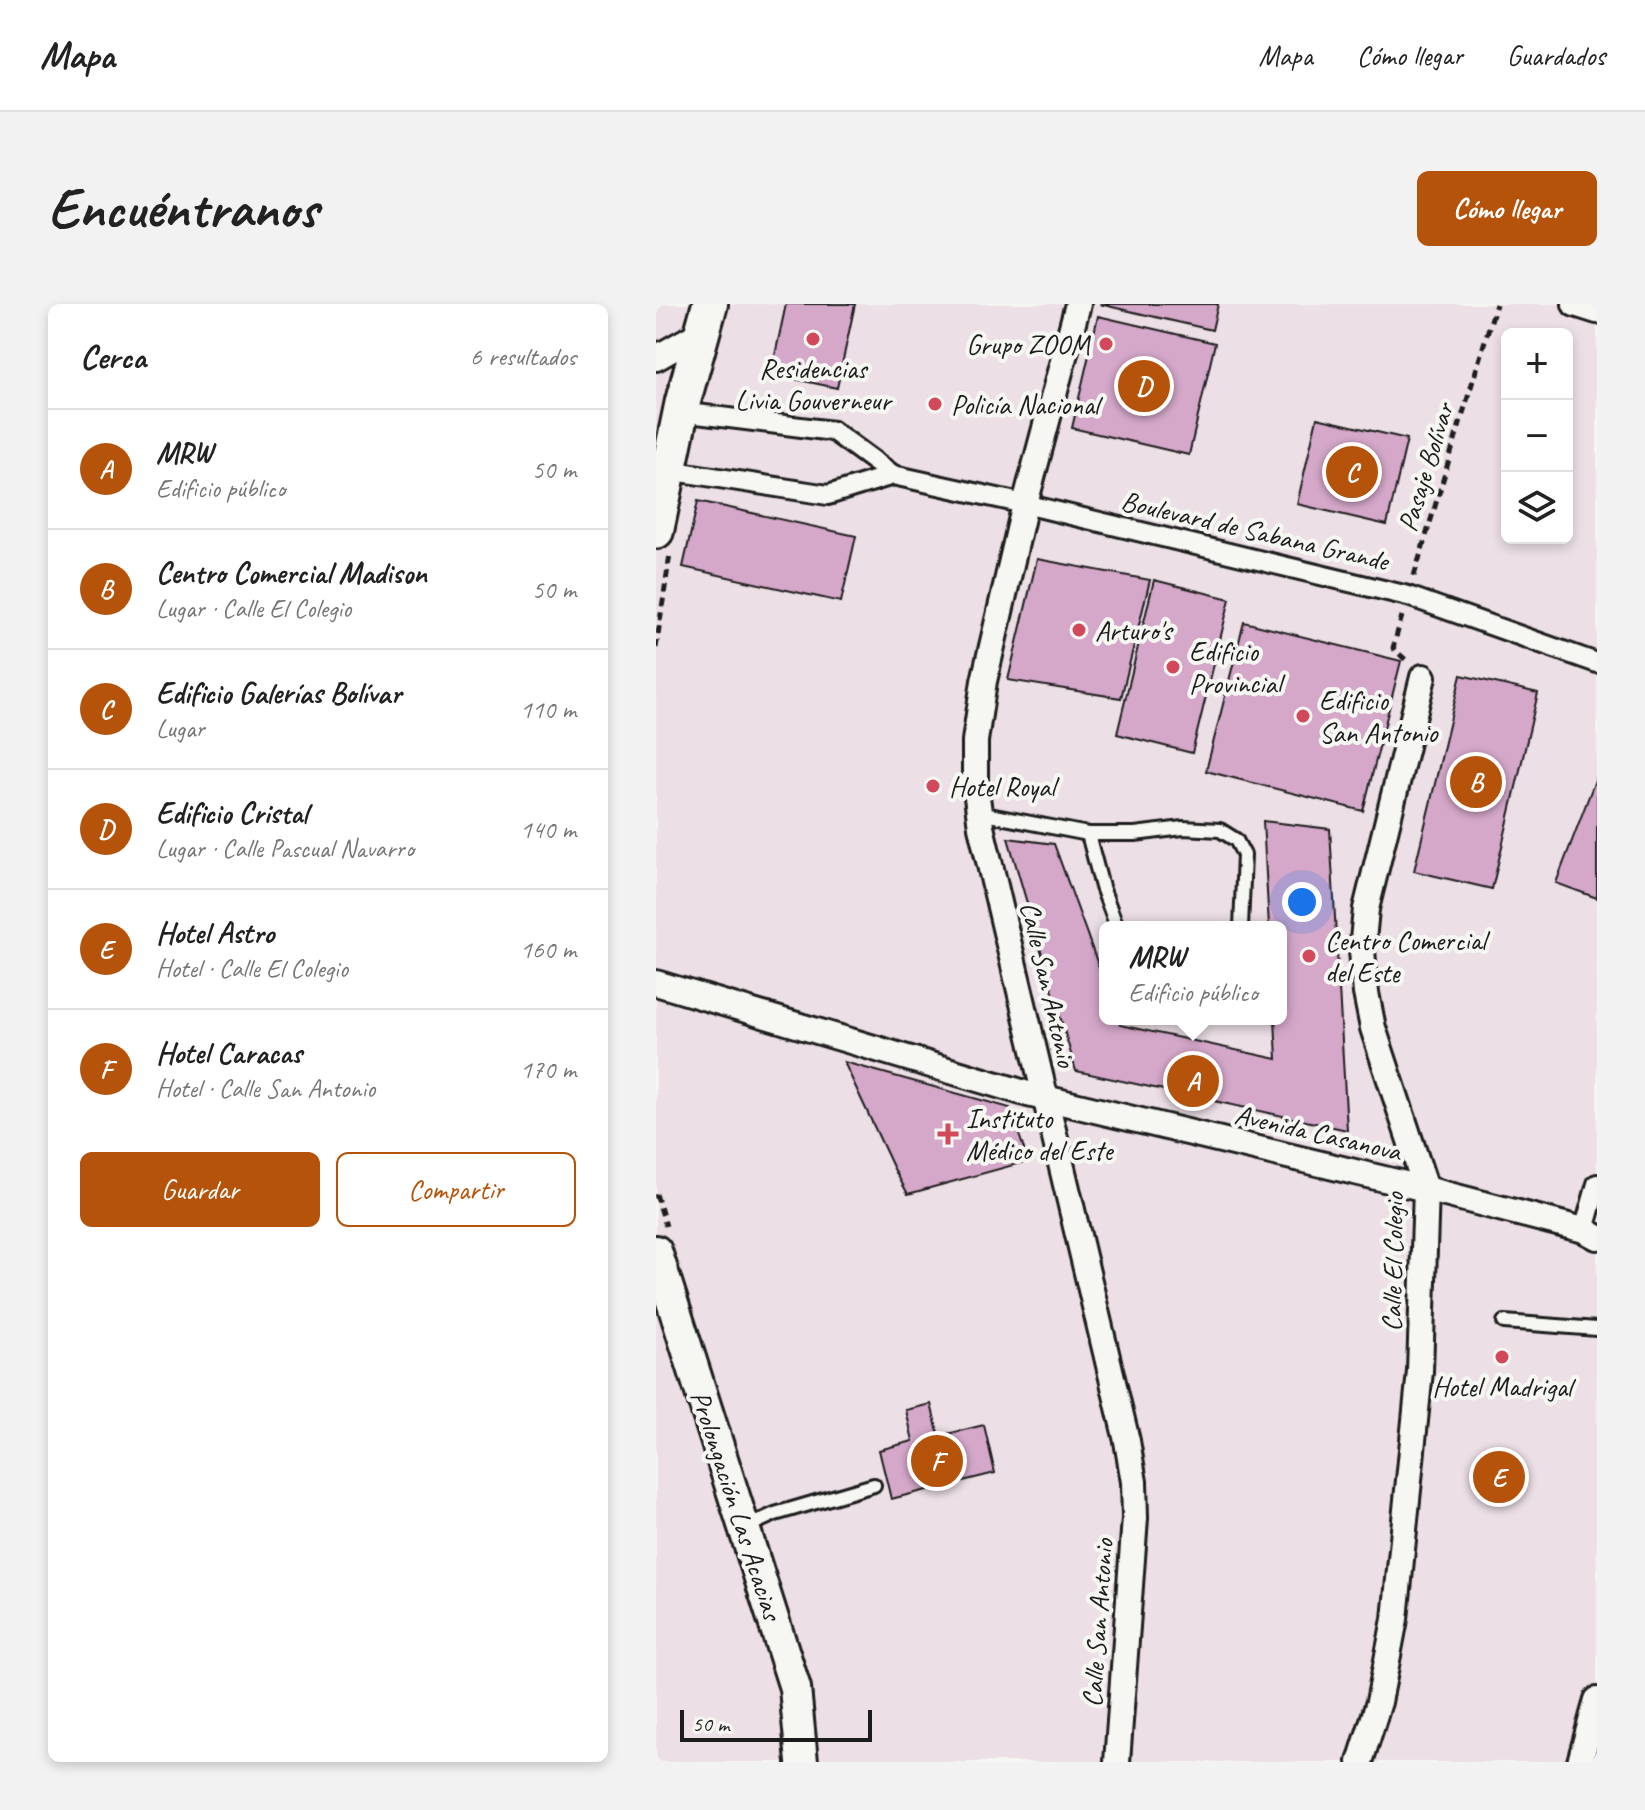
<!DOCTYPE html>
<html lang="es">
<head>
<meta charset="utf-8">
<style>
  body { margin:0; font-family:Caveat,sans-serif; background:#f2f2f2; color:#222 }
  .controls { position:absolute; right:24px; top:24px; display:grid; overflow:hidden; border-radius:12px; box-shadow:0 4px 12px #0003 }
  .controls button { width:72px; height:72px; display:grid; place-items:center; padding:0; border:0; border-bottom:2px solid #e0e0e0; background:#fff; color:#222; font:40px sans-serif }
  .scale { position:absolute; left:24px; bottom:20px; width:192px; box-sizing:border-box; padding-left:8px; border:4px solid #1c1c1c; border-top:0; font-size:22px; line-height:28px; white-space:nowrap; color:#1c1c1c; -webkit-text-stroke:6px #f6f6f2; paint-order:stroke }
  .you { position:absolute; left:646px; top:598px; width:28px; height:28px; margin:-20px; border:6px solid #fff; border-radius:50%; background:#1a73e8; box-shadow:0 0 0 12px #1a73e833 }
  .badge { display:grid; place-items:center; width:52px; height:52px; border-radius:50%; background:#b45309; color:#fff; font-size:26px; font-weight:700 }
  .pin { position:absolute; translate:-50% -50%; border:4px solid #fff; box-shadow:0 2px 8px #0006 }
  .popup { position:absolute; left:443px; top:617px; width:188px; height:104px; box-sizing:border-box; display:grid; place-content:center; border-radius:12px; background:#fff; filter:drop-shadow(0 2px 6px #0005); font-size:26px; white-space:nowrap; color:#767676 }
  .popup b { font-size:30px; color:#222 }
  .popup::after { content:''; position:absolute; left:50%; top:100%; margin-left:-16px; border:16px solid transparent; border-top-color:#fff }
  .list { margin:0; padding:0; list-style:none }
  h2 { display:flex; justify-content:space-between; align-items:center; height:104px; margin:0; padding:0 32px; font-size:34px }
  h2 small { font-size:26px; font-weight:400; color:#767676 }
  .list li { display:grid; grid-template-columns:52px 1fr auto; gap:24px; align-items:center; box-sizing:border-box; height:120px; padding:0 32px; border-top:2px solid #e0e0e0 }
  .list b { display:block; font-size:30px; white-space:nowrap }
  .list p { margin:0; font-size:26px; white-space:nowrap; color:#767676 }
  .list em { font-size:26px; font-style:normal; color:#767676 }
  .actions { display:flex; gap:16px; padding:24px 32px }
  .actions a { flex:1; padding:18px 0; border:2px solid #b45309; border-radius:12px; text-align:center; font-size:28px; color:#b45309 }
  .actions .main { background:#b45309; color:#fff }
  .icon { flex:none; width:44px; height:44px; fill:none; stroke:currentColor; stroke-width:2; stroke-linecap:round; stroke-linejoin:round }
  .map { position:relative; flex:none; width:941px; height:1458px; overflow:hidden; border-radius:12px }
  header { display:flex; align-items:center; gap:48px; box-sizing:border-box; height:112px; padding:0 40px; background:#fff; border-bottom:2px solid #e0e0e0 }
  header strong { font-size:38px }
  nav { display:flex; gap:44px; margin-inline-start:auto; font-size:28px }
  .intro { display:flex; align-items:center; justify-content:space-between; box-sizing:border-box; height:192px; padding:0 48px }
  h1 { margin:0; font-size:56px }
  .button { padding:20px 36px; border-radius:12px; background:#b45309; color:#fff; font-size:28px; font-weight:700 }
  main { display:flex; gap:48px; padding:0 48px }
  aside { flex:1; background:#fff; border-radius:12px; box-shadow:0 4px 12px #0003 }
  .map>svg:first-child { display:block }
  .built { fill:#ecdfe6; fill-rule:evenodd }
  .building { fill:#d5a8ca; stroke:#1c1c1c; stroke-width:2 }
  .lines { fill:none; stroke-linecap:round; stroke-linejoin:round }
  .service-casing { stroke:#1c1c1c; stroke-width:18 }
  .pedestrian-casing { stroke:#1c1c1c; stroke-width:24 }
  .minor-casing { stroke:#1c1c1c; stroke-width:30 }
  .tertiary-casing { stroke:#1c1c1c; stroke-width:36 }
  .secondary-casing { stroke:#1c1c1c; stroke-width:40 }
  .path { stroke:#1c1c1c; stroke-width:5; stroke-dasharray:8 6; stroke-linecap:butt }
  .service { stroke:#f6f6f2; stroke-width:12 }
  .pedestrian { stroke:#f6f6f2; stroke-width:18 }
  .minor { stroke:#f6f6f2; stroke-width:24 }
  .tertiary { stroke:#f6f6f2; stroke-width:30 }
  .secondary { stroke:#f6f6f2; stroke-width:34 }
  .poi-dot { fill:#d1495b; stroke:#f6f6f2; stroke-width:3 }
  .labels { text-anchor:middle; stroke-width:8; stroke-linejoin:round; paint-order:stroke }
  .poi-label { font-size:28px; fill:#1c1c1c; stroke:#f6f6f2; text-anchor:start }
  .street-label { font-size:28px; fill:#1c1c1c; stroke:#f6f6f2 }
</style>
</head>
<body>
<header>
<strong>Mapa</strong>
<nav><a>Mapa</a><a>Cómo llegar</a><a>Guardados</a></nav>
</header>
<div class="intro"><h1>Encuéntranos</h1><a class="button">Cómo llegar</a></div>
<main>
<aside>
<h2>Cerca<small>6 resultados</small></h2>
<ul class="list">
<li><span class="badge">A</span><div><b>MRW</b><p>Edificio público</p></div><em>50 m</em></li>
<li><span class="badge">B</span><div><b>Centro Comercial Madison</b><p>Lugar · Calle El Colegio</p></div><em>50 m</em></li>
<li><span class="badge">C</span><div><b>Edificio Galerías Bolívar</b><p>Lugar</p></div><em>110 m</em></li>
<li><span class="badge">D</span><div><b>Edificio Cristal</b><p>Lugar · Calle Pascual Navarro</p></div><em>140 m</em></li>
<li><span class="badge">E</span><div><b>Hotel Astro</b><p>Hotel · Calle El Colegio</p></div><em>160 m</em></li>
<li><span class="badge">F</span><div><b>Hotel Caracas</b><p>Hotel · Calle San Antonio</p></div><em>170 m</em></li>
</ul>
<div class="actions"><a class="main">Guardar</a><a>Compartir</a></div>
</aside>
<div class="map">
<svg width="941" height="1458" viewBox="0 0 941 1458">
  <rect width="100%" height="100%" fill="#f6f6f2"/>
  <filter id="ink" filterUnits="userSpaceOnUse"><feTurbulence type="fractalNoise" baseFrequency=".0125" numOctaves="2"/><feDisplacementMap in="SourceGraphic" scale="16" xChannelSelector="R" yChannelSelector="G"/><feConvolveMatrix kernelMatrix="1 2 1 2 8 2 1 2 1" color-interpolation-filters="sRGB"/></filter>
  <g filter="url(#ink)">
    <path class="built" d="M0 0H941V1458H0ZM851 30H911V234H851ZM449 623H625V715H449Z"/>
    <g class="building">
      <path d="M130 0H199L181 84 115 70Z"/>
      <path d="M443 0H562L556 26Z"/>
      <path d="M442 12 559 39 533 151 416 124Z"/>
      <path d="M661 114 751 135 731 221 641 200Z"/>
      <path d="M42 197 200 232 185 298 27 263Z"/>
      <path d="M381 255 494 276 465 394 352 376Z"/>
      <path d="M498 276 574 295 536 449 461 430Z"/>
      <path d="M588 318 745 357 707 507 550 467Z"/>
      <path d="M805 371 882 389 836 585 758 567Z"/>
      <path d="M941 471V594L900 579Z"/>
      <path d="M607 517 674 525 691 826 420 767 352 534 398 540 449 680V715H462L464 721 621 755 619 715H625V623H613Z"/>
      <path d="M188 758 354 804 372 857 252 890 237 863Z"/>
      <path d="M275 1100 283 1132 328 1121 339 1169 235 1195 223 1146 257 1137 250 1106Z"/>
    </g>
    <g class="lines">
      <g class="service-casing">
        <g id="service">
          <path d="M323 509 432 530H479L527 524 564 526 580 536 588 551 585 623"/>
          <path d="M432 530 446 583 461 623"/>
          <path d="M848 1018 941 1025"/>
          <path d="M88 1224 119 1210 218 1181"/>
        </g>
      </g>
      <g class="pedestrian-casing">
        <g id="pedestrian">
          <path d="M25 108 177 127 237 171 369 200 752 292 941 359"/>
          <path d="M12 166 172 191 237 171"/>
          <path d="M928 926 941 880"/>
        </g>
      </g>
      <g class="minor-casing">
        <g id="minor">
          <path d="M422 0 369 200 328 377 319 437V478L325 523 471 1137 478 1178 479 1214 461 1458"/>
          <path d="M919 0 941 7"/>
          <path d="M0 54 46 28"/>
          <path d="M0 679 372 790 770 885 928 926 941 933"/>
          <path d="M704 1458 723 1398 739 1315 764 1067 770 885 717 724 710 689 706 647 710 605 767 373"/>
          <path d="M924 1458 941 1396"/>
        </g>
      </g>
      <g class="tertiary-casing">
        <path id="tertiary" d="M0 947 139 1384 146 1458"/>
      </g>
      <g class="secondary-casing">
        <path id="secondary" d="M0 227 27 97 54 0"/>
      </g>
      <g class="path">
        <path d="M758 272 840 0"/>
        <path d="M746 312 737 344 752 358"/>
        <path d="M0 344 14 250"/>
        <path d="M0 890 10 922"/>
      </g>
      <use href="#service" class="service"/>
      <use href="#pedestrian" class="pedestrian"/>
      <use href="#minor" class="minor"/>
      <use href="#tertiary" class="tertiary"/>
      <use href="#secondary" class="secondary"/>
    </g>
  </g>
  <g class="poi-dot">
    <circle cx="157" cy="35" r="8"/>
    <circle cx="450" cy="40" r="8"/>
    <circle cx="279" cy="100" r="8"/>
    <circle cx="423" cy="326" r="8"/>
    <circle cx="517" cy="363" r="8"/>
    <circle cx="647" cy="412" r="8"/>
    <circle cx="277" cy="482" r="8"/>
    <circle cx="653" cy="652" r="8"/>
    <path d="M288 818h8v8h8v8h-8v8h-8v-8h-8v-8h8z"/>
    <circle cx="846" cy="1053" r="8"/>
  </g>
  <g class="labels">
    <g class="poi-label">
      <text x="434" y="50" text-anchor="end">Grupo ZOOM</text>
      <text x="157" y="74" text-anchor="middle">Residencias<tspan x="157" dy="32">Livia Gouverneur</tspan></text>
      <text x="295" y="110">Policía Nacional</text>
      <text x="439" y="336">Arturo's</text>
      <text x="533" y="357">Edificio<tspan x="533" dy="32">Provincial</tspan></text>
      <text x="663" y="406">Edificio<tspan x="663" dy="32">San Antonio</tspan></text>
      <text x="293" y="492">Hotel Royal</text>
      <text x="669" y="646">Centro Comercial<tspan x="669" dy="32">del Este</tspan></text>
      <text x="310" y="824">Instituto<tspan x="310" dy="32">Médico del Este</tspan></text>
      <text x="846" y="1092" text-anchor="middle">Hotel Madrigal</text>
    </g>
    <g class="street-label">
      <text transform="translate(769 163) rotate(-73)" y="10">Pasaje Bolívar</text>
      <text transform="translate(599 226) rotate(13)" y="10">Boulevard de Sabana Grande</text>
      <text transform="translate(393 680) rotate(77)" y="10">Calle San Antonio</text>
      <text transform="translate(662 828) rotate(13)" y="10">Avenida Casanova</text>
      <text transform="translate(736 958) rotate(-89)" y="10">Calle El Colegio</text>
      <text transform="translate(81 1201) rotate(72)" y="10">Prolongación Las Acacias</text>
      <text transform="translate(441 1319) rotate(-86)" y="10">Calle San Antonio</text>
    </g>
  </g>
</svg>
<div class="controls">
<button>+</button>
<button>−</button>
<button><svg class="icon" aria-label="layers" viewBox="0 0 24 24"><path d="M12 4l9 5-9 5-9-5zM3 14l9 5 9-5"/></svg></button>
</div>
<div class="scale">50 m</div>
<div class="you"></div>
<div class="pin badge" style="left:537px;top:777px">A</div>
<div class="popup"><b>MRW</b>Edificio público</div>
<div class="pin badge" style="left:820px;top:478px">B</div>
<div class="pin badge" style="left:696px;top:168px">C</div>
<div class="pin badge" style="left:488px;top:82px">D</div>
<div class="pin badge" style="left:843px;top:1173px">E</div>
<div class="pin badge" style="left:281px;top:1157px">F</div>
</div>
</main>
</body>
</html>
